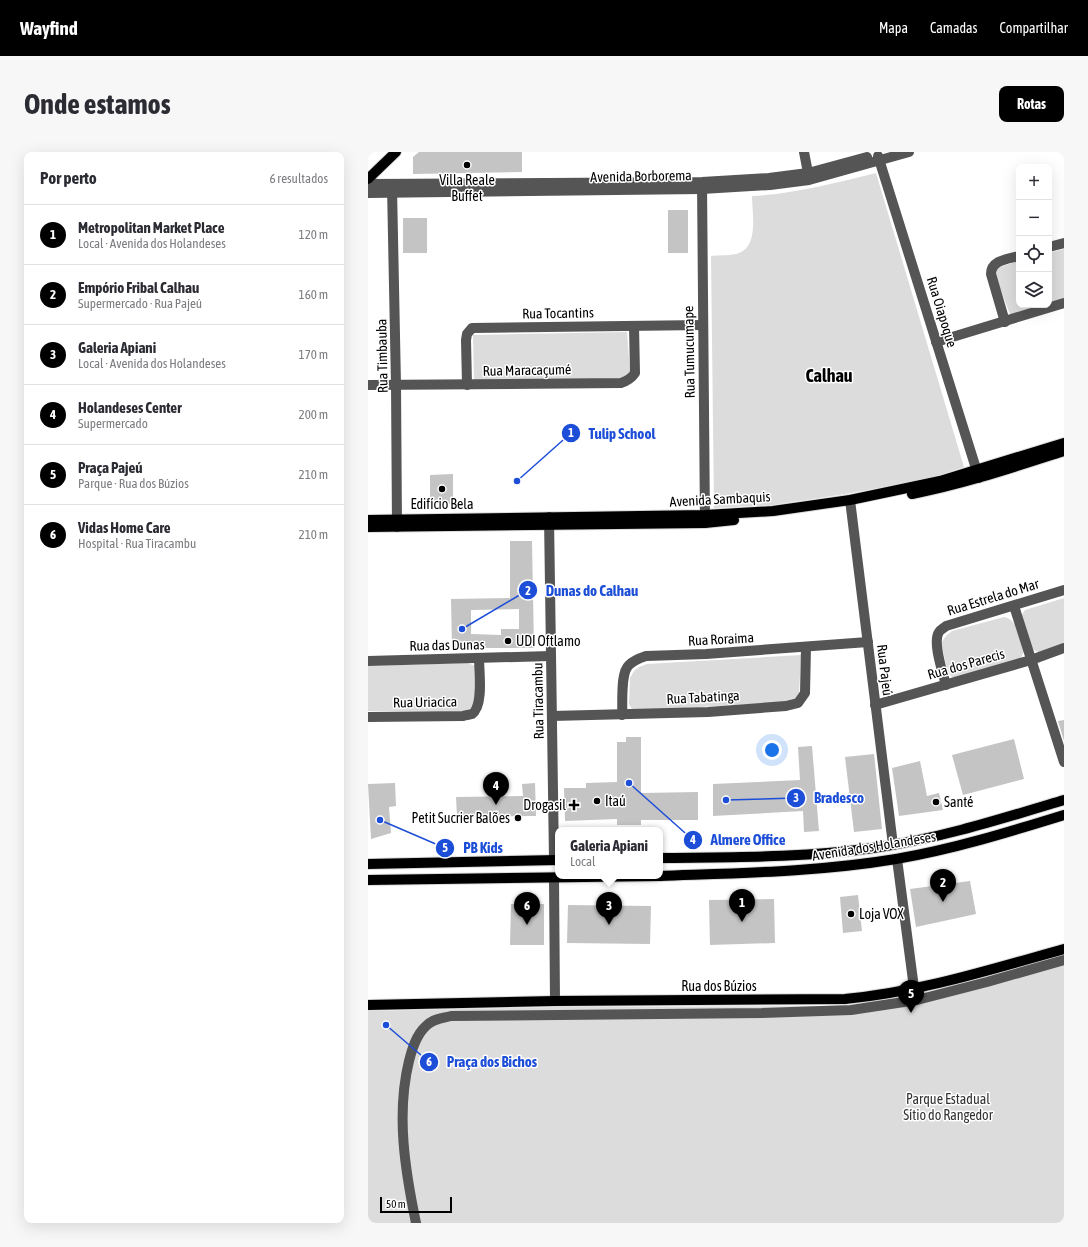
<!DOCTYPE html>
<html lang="pt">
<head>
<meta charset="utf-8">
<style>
  body { margin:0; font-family:"Asap Condensed",sans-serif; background:#f7f7f7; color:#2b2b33 }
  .controls { position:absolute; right:12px; top:12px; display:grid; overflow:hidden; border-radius:8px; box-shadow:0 4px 16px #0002 }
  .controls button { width:36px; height:36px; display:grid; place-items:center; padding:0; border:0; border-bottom:1px solid #e1e1e2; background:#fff; color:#2b2b33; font:20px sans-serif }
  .scale { position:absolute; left:12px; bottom:10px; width:72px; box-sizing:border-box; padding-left:4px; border:2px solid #000; border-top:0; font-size:11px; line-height:14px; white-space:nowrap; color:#000; -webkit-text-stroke:3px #fff; paint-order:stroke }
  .you { position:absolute; left:404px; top:598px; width:14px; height:14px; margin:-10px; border:3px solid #fff; border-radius:50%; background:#1a73e8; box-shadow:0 0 0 6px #1a73e833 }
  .badge { display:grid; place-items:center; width:26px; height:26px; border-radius:50%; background:#000; color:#fff; font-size:13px; font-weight:700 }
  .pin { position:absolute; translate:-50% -33px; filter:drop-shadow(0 1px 2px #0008) }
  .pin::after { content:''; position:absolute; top:21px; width:14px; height:12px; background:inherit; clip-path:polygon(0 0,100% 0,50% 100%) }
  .popup { position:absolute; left:187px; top:675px; width:108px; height:52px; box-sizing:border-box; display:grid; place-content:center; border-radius:8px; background:#fff; filter:drop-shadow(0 1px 3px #0005); font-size:13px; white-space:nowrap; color:#7c7c81 }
  .popup b { font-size:15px; color:#2b2b33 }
  .popup::after { content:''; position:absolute; left:50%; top:100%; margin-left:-8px; border:8px solid transparent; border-top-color:#fff }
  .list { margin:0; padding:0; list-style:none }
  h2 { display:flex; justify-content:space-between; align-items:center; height:52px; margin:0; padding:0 16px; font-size:17px }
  h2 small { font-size:13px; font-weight:400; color:#7c7c81 }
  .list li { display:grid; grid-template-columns:26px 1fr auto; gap:12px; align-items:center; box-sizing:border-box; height:60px; padding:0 16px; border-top:1px solid #e1e1e2 }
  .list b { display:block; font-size:15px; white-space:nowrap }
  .list p { margin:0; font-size:13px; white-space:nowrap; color:#7c7c81 }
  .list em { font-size:13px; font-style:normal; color:#7c7c81 }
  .icon { flex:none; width:22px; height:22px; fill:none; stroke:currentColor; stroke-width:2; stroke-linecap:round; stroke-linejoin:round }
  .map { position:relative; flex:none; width:696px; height:1071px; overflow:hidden; border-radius:8px }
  header { display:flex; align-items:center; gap:24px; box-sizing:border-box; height:56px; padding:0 20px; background:#000; color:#fff }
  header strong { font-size:19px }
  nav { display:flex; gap:22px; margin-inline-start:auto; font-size:14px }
  .intro { display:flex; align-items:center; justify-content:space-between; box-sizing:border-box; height:96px; padding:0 24px }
  h1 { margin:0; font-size:28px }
  .button { padding:10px 18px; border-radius:8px; background:#000; color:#fff; font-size:14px; font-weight:700 }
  main { display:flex; gap:24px; padding:0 24px }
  aside { flex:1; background:#fff; border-radius:8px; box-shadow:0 4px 16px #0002 }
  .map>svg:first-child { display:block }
  .green { fill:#dcdcdc }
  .building { fill:#c4c4c4; fill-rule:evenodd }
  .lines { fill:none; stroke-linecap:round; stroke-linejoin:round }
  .major-casing { stroke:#dbdbdb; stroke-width:12 }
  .minor { stroke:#555; stroke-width:10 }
  .major { stroke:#000; stroke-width:10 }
  .poi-dot { fill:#000; stroke:#fff; stroke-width:1.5 }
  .labels { text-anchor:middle; stroke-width:3; stroke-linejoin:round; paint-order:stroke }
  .street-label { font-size:14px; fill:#000; stroke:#fff }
  .poi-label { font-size:14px; fill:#000; stroke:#fff; text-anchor:start }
  .park-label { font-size:14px; fill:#333; stroke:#fff }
  .district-label { font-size:18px; font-weight:bold; fill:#000; stroke:#fff }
  .leader { fill:none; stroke:#1d4ed8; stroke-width:1.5 }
  .callout-dot { fill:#1d4ed8; stroke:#fff; stroke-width:1.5 }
  .mark-label { font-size:12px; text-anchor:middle; font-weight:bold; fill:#fff }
  .callout-label { font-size:15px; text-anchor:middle; font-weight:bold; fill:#1d4ed8; stroke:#fff; stroke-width:3; stroke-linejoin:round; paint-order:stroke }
</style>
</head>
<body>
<header>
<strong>Wayfind</strong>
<nav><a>Mapa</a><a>Camadas</a><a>Compartilhar</a></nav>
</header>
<div class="intro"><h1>Onde estamos</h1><a class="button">Rotas</a></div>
<main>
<aside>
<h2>Por perto<small>6 resultados</small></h2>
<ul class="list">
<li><span class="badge">1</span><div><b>Metropolitan Market Place</b><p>Local · Avenida dos Holandeses</p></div><em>120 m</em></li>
<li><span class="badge">2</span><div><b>Empório Fribal Calhau</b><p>Supermercado · Rua Pajeú</p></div><em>160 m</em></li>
<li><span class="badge">3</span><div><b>Galeria Apiani</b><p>Local · Avenida dos Holandeses</p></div><em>170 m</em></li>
<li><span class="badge">4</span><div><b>Holandeses Center</b><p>Supermercado</p></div><em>200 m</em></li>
<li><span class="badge">5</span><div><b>Praça Pajeú</b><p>Parque · Rua dos Búzios</p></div><em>210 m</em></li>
<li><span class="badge">6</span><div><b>Vidas Home Care</b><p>Hospital · Rua Tiracambu</p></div><em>210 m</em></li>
</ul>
</aside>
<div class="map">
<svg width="696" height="1071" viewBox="0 0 696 1071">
  <rect width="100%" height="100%" fill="#fff"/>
  <g class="green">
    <path d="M508 21 596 315 563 326 484 341 405 353 346 356 343 104C350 103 364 104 371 101 391 93 384 61 384 44 426 42 467 31 508 21Z"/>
    <path d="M696 97V148L681 153V101Z"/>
    <path d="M651 109V153H680L643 165 626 120 629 116Z"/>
    <path d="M259 180 262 220 253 227 106 228 105 183Z"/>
    <path d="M696 446V492L672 501 666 498 663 494 653 464 657 458Z"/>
    <path d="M636 465C641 466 644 468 647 473L656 499 652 508 590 526 584 525 580 520 573 491 578 484 584 479Z"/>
    <path d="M433 503 431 541 427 547 418 550 265 559 261 552 262 526 266 519 271 515 279 512Z"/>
    <path d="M100 511 107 514V547L105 555 97 559H0V514Z"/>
    <path d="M696 803V1071H0V859L187 855 485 854 548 843Z"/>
  </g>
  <g class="building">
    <path d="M51 0H154V20L45 22V5Z"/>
    <rect x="300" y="58" width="20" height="43"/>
    <rect x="35" y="66" width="24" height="35"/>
    <path d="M85 322V352H62V323Z"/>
    <path d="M142 389H164L166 496H104L84 497 83 447 142 446ZM151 457V477H133V483L103 482V458Z"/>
    <path d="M696 568V589L690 569Z"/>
    <path d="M258 585H273V641L330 640V668H273V673H249V667L197 669 196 636H218V631L249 630V590H258Z"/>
    <path d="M646 587 656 627 595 643 584 603Z"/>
    <path d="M444 594 451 679 436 680 435 659 345 664V632L432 628 430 595Z"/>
    <path d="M506 602 514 677 486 680 477 605Z"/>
    <path d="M552 609 559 644 571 641 575 658 531 664 524 616Z"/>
    <path d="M27 631 28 654 21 655 23 681 3 687 0 632Z"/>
    <path d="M167 631 168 664 89 665 88 645 155 644 154 632Z"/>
    <path d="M602 729 608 762 548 775 542 737Z"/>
    <path d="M490 743 494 779 475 781 472 745Z"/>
    <path d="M406 747 407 791 342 793 341 748Z"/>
    <path d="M143 752H176V793H142Z"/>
    <path d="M200 753 283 754 282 792 199 791Z"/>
  </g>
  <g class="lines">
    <g class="major-casing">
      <g id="major">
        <path d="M0 27 28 0"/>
        <path d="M544 342C596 332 646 315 696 299"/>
        <path d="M0 368 337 363 405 359 482 348 572 329 696 291"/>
        <path d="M0 375 337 371 366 368"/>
        <path d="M292 706C363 705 434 706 505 696 570 687 633 667 696 648"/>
        <path d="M0 712 190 708"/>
        <path d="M292 724C371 721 450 720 528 707 586 697 641 680 696 663"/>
        <path d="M0 728 291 724"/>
        <path d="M0 853 187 849 477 847C552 840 624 817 696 797"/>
      </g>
    </g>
    <g class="minor">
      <path d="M436 0 441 26"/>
      <path d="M510 4 611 326"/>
      <path d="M334 31 337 371"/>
      <path d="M0 32 334 30 401 26 440 21 499 5"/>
      <path d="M24 35 28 233 29 375"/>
      <path d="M0 41 334 37 402 33 441 28 541 0"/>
      <path d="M681 95 696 91"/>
      <path d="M637 170 623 122C623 108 640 107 651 104"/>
      <path d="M568 190 696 151"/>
      <path d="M0 233 253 231C259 229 263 227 267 221L266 174"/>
      <path d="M99 233 98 188 99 182 104 176 335 173"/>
      <path d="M482 348 525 693"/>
      <path d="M181 365 186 708"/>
      <path d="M646 454 696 610"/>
      <path d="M0 509 183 504"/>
      <path d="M578 533C575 521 564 490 571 480 572 478 576 476 578 474L696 438"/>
      <path d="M507 553 663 508 696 496"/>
      <path d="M254 563C255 550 252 521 261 513 266 508 272 506 278 504L338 502 500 490"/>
      <path d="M184 564 340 560 418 554 430 551 437 541 438 495"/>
      <path d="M0 565 95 564C97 563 101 563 104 562 116 554 111 519 111 506"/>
      <path d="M529 707 546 836"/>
      <path d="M186 726 187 849"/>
      <path d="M48 1071C37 1018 28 962 41 909 44 897 48 883 58 874 64 867 75 866 83 864L394 861 483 858 549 848 619 830 696 808"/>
    </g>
    <use href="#major" class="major"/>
  </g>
  <g class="poi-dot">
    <circle cx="99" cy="13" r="4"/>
    <circle cx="74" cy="337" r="4"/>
    <circle cx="140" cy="489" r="4"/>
    <circle cx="229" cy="649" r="4"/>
    <circle cx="568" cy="650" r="4"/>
    <path d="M204 647h4v4h4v4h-4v4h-4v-4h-4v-4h4z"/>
    <circle cx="150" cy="666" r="4"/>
    <circle cx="483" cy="762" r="4"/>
  </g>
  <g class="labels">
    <g class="street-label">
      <text transform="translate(273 24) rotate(-1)" y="5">Avenida Borborema</text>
      <text transform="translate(574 160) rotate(73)" y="5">Rua Oiapoque</text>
      <text transform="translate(190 161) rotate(-1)" y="5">Rua Tocantins</text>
      <text transform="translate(321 200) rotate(-91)" y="5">Rua Tumucumape</text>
      <text transform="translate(14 204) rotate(-91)" y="5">Rua Timbauba</text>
      <text transform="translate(159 218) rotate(-1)" y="5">Rua Maracaçumé</text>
      <text transform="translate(352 347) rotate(-3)" y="5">Avenida Sambaquis</text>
      <text transform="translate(625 445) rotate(-17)" y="5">Rua Estrela do Mar</text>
      <text transform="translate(353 487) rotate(-3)" y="5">Rua Roraima</text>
      <text transform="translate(79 493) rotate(-1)" y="5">Rua das Dunas</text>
      <text transform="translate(598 512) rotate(-16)" y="5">Rua dos Parecis</text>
      <text transform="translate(517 518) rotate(83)" y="5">Rua Pajeú</text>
      <text transform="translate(335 545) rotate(-3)" y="5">Rua Tabatinga</text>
      <text transform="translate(170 549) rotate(-91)" y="5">Rua Tiracambu</text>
      <text transform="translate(57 550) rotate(-1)" y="5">Rua Uriacica</text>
      <text transform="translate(506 694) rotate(-9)" y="5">Avenida dos Holandeses</text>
      <text x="351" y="839">Rua dos Búzios</text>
    </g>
    <g class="poi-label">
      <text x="99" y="33" text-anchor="middle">Villa Reale<tspan x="99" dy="16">Buffet</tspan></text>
      <text x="74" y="357" text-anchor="middle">Edifício Bela</text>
      <text x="148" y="494">UDI Oftlamo</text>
      <text x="237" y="654">Itaú</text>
      <text x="576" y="655">Santé</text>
      <text x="198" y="658" text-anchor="end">Drogasil</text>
      <text x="142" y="671" text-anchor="end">Petit Sucrier Balões</text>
      <text x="491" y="767">Loja VOX</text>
    </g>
    <g class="park-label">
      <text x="580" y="952">Parque Estadual<tspan x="580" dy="16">Sítio do Rangedor</tspan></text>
    </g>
    <g class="district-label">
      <text x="461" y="230">Calhau</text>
    </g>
  </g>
  <path class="leader" d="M149 329L203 281M94 477L160 438M358 648L428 646M261 631L325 688M12 668L77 696M18 873L61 910"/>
  <g class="callout-dot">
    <circle cx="149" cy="329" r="4"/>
    <circle cx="94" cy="477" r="4"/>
    <circle cx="358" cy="648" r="4"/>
    <circle cx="261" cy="631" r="4"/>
    <circle cx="12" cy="668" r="4"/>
    <circle cx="18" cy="873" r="4"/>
    <circle cx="203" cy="281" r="10"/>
    <circle cx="160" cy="438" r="10"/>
    <circle cx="428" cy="646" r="10"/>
    <circle cx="325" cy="688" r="10"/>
    <circle cx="77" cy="696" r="10"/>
    <circle cx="61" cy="910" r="10"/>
  </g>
  <g class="mark-label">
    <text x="203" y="285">1</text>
    <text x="160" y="443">2</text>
    <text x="428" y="650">3</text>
    <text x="325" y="692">4</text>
    <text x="77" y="700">5</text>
    <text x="61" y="914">6</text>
  </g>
  <g class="callout-label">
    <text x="254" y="287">Tulip School</text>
    <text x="224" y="444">Dunas do Calhau</text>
    <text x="471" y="651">Bradesco</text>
    <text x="380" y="693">Almere Office</text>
    <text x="115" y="701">PB Kids</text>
    <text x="124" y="915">Praça dos Bichos</text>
  </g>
</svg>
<div class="controls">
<button>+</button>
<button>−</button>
<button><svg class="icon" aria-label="locate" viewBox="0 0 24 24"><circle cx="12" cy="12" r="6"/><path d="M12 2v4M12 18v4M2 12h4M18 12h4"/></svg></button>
<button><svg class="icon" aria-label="layers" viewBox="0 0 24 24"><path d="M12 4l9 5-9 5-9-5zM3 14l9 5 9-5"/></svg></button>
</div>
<div class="scale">50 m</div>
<div class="you"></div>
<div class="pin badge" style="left:374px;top:770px">1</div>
<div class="pin badge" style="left:575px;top:750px">2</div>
<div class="pin badge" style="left:241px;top:773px">3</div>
<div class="popup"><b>Galeria Apiani</b>Local</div>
<div class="pin badge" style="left:128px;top:653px">4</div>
<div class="pin badge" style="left:543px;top:861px">5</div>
<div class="pin badge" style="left:159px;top:773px">6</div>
</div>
</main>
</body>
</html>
